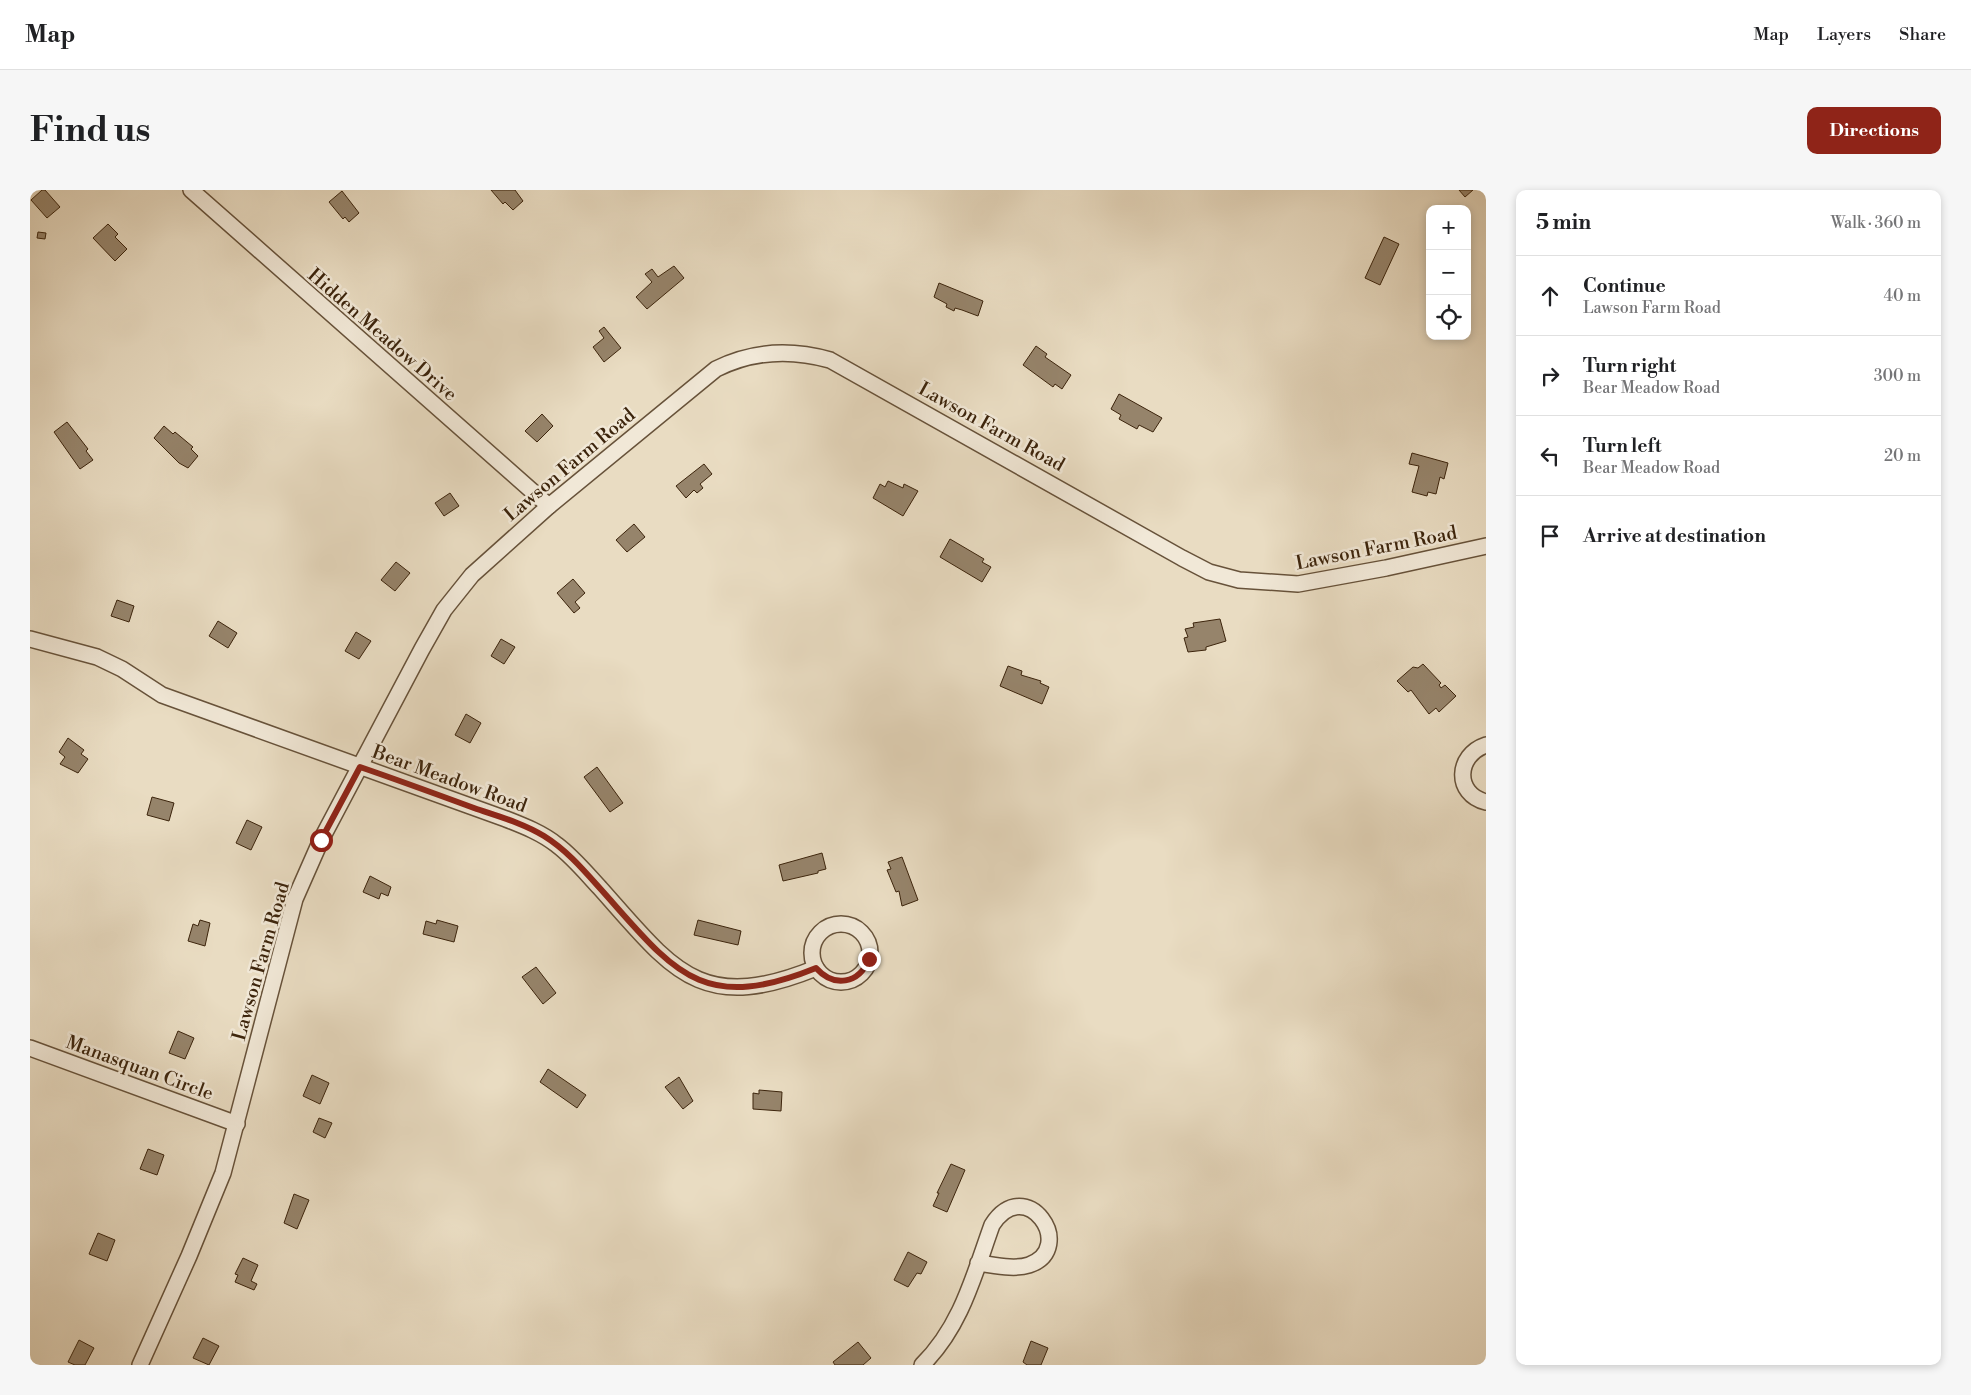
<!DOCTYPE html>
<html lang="en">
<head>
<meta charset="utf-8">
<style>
  body { margin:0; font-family:"Libre Bodoni",serif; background:#f6f6f6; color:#202124 }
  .controls { position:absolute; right:15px; top:15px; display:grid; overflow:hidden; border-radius:10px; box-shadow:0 2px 8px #0003 }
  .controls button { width:45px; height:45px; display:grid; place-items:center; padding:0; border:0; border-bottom:1px solid #e0e0e0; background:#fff; color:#202124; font:25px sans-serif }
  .stop { position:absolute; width:15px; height:15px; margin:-11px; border:4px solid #8f2418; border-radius:50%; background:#fff }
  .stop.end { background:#8f2418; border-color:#fff; box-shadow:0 1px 5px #0008 }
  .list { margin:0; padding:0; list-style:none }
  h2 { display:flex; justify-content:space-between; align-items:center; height:65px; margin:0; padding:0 20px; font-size:21px }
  h2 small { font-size:16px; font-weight:400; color:#757577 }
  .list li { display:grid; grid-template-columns:32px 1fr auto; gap:15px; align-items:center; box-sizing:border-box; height:80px; padding:0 20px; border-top:1px solid #e0e0e0 }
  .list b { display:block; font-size:19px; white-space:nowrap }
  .list p { margin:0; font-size:16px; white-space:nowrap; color:#757577 }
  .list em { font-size:16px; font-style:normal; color:#757577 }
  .icon { flex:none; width:28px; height:28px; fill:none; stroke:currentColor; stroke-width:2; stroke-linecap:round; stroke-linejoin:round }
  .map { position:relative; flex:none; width:1456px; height:1175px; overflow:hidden; border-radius:10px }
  header { display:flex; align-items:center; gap:30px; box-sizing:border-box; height:70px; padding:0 25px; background:#fff; border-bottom:1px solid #e0e0e0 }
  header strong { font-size:24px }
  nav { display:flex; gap:28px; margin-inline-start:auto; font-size:18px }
  .intro { display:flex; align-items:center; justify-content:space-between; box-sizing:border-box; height:120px; padding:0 30px }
  h1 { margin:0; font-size:35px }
  .button { padding:12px 22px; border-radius:10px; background:#8f2418; color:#fff; font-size:18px; font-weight:700 }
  main { display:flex; gap:30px; padding:0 30px }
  aside { flex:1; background:#fff; border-radius:10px; box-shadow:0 2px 8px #0003 }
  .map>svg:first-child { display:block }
  .building { fill:#96846b; stroke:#3c240c }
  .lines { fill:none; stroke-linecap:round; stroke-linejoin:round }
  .minor-casing { stroke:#67523a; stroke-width:18 }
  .minor { stroke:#f1e8d7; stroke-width:15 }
  .route { stroke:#8f2418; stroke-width:6 }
  .labels { text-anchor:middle; stroke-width:5; stroke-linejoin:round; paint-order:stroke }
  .street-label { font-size:19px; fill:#3c240c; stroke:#f1e8d7 }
</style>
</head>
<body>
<header>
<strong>Map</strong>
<nav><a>Map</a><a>Layers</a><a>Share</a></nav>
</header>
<div class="intro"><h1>Find us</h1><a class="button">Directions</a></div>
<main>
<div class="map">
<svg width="1456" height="1175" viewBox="0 0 1456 1175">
  <rect width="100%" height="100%" fill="#e9dcc2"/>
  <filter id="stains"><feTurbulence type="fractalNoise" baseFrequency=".004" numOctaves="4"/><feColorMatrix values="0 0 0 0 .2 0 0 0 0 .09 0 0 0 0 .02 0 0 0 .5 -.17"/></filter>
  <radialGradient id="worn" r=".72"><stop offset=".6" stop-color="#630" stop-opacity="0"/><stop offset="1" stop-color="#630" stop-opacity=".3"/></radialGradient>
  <g class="building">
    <path d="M12 0H15L30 17 17 28 1 10Z"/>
    <path d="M461 0H485L493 11 483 20 475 12 473 14Z"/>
    <path d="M1429 0H1443L1435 7Z"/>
    <path d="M312 1 329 23 319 32 315 27 313 29 299 12Z"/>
    <path d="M78 34 88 44 85 47 97 59 85 71 63 48Z"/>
    <path d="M8 42 16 43 15 49 7 48Z"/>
    <path d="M1354 47 1369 54 1350 95 1335 88Z"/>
    <path d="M644 76 654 88 617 119 606 107 622 92 615 84 622 79 628 87Z"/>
    <path d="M909 93 953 111 948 126 932 120 925 118 924 121 916 117 917 114 904 107Z"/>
    <path d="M574 137 591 158 574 172 563 157 574 148 569 141Z"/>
    <path d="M1006 156 1017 164 1015 167 1041 185 1032 199 1025 194 1023 197 993 175Z"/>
    <path d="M1089 204 1132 228 1123 242 1109 235 1107 239 1089 229 1091 225 1081 219Z"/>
    <path d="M512 224 523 236 507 252 495 241Z"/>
    <path d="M37 232 58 259 56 261 63 270 50 279 24 242Z"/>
    <path d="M134 236 143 244 145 242 163 257 161 259 168 266 158 278 149 273 124 248Z"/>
    <path d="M1382 263 1418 273 1414 289 1410 287 1406 304 1398 302 1397 306 1382 302 1389 276 1379 274Z"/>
    <path d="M674 274 682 284 670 294 673 298 667 303 664 300 656 308 646 296Z"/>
    <path d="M858 291 873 298 874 294 888 301 873 326 843 308 850 294 855 297Z"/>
    <path d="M420 303 429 316 414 326 405 313Z"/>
    <path d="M604 334 615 347 597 362 586 350Z"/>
    <path d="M920 349 954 369 952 372 961 377 952 392 910 367Z"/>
    <path d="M366 372 380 383 365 401 351 390Z"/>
    <path d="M543 389 555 403 545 412 550 418 544 423 527 403Z"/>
    <path d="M87 410 104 416 99 432 81 426Z"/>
    <path d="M1190 429 1196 451 1176 457V460L1158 462 1154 448 1158 447 1155 439 1164 437 1163 433Z"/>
    <path d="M188 431 207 443 198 458 179 446Z"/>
    <path d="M326 442 341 451 329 469 315 461Z"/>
    <path d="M471 449 485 457 474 474 461 466Z"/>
    <path d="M1393 474 1411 493 1409 495 1411 498 1415 495 1426 506 1409 522 1406 518 1399 524 1381 500 1378 502 1367 491 1383 477 1388 478Z"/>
    <path d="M978 476 992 481 991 485 1011 491 1010 493 1019 497 1012 514 970 496Z"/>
    <path d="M436 524 451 533 440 553 425 545Z"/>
    <path d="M38 548 54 560 51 564 58 569 48 583 30 574 35 567 29 562Z"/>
    <path d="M567 577 593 613 580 622 554 587Z"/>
    <path d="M122 607 144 613 139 631 117 625Z"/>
    <path d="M217 630 232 637 221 660 206 653Z"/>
    <path d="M792 663 796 679 788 681V683L753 691 749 675Z"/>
    <path d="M872 667 888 710 872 716 869 701 866 702 857 680 861 679 858 672Z"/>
    <path d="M340 686 361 697 358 706 351 703 349 709 333 702Z"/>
    <path d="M170 730 180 733 175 756 158 751 163 734 168 736Z"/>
    <path d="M407 730 428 736 424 752 393 744 396 731 406 734Z"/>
    <path d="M668 730 711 741 708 755 664 745Z"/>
    <path d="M506 777 526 803 513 814 492 787Z"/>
    <path d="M148 841 164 848 155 869 139 863Z"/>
    <path d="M518 879 556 905 547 918 510 892Z"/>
    <path d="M282 885 299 893 290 914 273 906Z"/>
    <path d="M649 887 663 911 653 919 635 897Z"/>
    <path d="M729 900 752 902 751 921 723 919V903L729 904Z"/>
    <path d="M289 928 302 933 295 948 283 942Z"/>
    <path d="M118 959 134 965 127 985 110 979Z"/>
    <path d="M921 974 935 980 917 1022 903 1016 909 1003H907Z"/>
    <path d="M264 1004 279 1010 267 1039 254 1033Z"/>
    <path d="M68 1043 85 1050 77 1071 59 1064Z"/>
    <path d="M878 1062 897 1072 891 1084 887 1083 878 1097 864 1090Z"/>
    <path d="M213 1068 228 1075 221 1091 227 1094 224 1100 205 1092 208 1085 205 1084Z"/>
    <path d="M173 1148 189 1156 179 1175 163 1168Z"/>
    <path d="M49 1150 64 1158 55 1175H45L38 1172Z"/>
    <path d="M1001 1151 1018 1158 1011 1175H997L993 1172Z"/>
    <path d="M828 1152 841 1168 833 1175H805L803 1172Z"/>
  </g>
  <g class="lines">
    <g class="minor-casing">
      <g id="minor">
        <path d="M161 0 519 316"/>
        <path d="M0 449 67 467 92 479 132 505 476 629C494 636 512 643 527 655 543 667 556 683 570 698 643 780 670 825 786 778"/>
        <path d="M1456 555C1426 565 1424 604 1456 612"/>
        <circle cx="811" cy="763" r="29"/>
        <path d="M0 858 207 934"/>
        <path d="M110 1175 159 1066 193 983 265 709 291 650 392 459 414 420 442 385 519 316 686 179C722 161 761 159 800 170L1152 368 1179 382 1209 390 1268 394 1356 378 1456 356"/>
        <path d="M892 1175C931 1137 944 1085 962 1035 996 982 1048 1058 999 1075 984 1080 964 1075 948 1073"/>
      </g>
    </g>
    <use href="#minor" class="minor"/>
  </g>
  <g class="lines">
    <path class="route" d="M291 650 330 577C368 590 406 604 444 618 467 626 493 633 514 646 535 659 551 677 567 695 642 778 668 826 786 778 804 798 829 794 839 769"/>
  </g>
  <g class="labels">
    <g class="street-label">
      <text transform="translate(353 144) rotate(41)" y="7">Hidden Meadow Drive</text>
      <text transform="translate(962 236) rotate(29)" y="7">Lawson Farm Road</text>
      <text transform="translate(539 274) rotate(-40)" y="7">Lawson Farm Road</text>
      <text transform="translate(1346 357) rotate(-11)" y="7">Lawson Farm Road</text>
      <text transform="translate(420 588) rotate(20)" y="7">Bear Meadow Road</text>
      <text transform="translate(230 771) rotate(-74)" y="7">Lawson Farm Road</text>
      <text transform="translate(110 877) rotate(20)" y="7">Manasquan Circle</text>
    </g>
  </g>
  <rect width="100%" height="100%" filter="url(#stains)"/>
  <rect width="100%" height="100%" fill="url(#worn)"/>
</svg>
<div class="controls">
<button>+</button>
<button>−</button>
<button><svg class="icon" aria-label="locate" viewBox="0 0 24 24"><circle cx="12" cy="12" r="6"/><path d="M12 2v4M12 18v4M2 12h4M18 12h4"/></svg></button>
</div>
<div class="stop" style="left:291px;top:650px"></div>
<div class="stop end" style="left:839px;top:769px"></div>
</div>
<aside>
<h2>5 min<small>Walk · 360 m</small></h2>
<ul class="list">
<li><svg class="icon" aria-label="ahead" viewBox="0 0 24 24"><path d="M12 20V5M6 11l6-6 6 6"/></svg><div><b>Continue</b><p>Lawson Farm Road</p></div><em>40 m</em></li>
<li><svg class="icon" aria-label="right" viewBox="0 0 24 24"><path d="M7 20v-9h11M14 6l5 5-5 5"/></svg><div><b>Turn right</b><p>Bear Meadow Road</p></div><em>300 m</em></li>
<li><svg class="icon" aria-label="left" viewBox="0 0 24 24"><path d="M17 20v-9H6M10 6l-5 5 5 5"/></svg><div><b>Turn left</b><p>Bear Meadow Road</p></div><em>20 m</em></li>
<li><svg class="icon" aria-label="arrive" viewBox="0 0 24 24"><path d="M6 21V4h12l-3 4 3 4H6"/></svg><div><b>Arrive at destination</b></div></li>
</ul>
</aside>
</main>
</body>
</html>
